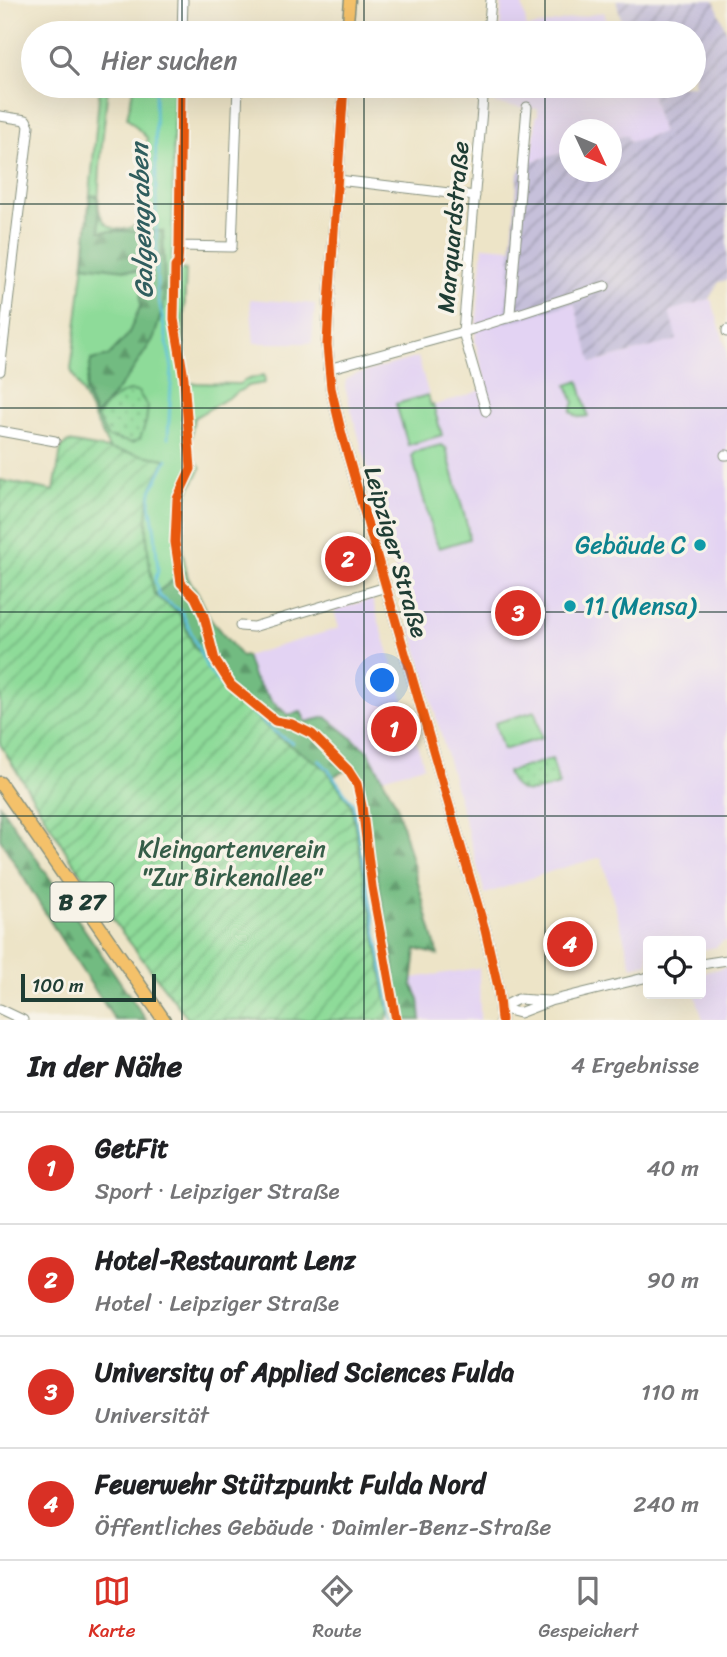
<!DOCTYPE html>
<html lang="de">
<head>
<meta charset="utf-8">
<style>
  body { margin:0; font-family:Sriracha,sans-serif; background:#f2f2f2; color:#202124 }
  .controls { position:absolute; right:21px; bottom:21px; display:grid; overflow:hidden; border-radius:7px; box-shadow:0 7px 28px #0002 }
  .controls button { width:63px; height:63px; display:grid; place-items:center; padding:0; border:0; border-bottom:2px solid #e0e0e0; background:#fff; color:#202124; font:35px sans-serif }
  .compass { position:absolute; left:559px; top:119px; width:63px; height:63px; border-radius:50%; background:#fff; box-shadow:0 7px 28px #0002; rotate:134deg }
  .scale { position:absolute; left:21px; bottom:18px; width:135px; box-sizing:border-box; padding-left:7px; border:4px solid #1f3d34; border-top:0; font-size:19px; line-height:24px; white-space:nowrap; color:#1f3d34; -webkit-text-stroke:5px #f7f3e8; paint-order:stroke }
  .you { position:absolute; left:383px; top:681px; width:24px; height:24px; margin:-18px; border:5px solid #fff; border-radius:50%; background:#1a73e8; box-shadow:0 0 0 10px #1a73e833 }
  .badge { display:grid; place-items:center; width:46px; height:46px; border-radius:50%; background:#d93025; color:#fff; font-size:23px; font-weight:700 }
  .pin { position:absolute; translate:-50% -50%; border:4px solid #fff; box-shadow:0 2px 7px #0006 }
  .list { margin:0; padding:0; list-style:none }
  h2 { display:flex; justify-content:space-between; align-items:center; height:91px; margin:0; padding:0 28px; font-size:30px }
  h2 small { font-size:23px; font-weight:400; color:#757577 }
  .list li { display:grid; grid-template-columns:46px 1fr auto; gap:21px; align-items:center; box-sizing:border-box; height:112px; padding:0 28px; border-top:2px solid #e0e0e0 }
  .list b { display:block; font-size:26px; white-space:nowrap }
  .list p { margin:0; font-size:23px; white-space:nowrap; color:#757577 }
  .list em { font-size:23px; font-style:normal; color:#757577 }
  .icon { flex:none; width:38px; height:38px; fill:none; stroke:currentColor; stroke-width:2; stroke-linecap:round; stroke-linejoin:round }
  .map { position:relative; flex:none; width:727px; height:1020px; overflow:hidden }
  .search { position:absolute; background:#fff; box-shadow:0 7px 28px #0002; left:21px; right:21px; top:21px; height:77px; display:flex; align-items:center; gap:18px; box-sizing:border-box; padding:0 24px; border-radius:38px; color:#757577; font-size:26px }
  .sheet { height:539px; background:#fff }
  nav { display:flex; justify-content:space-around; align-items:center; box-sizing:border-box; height:98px; border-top:2px solid #e0e0e0; background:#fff; font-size:19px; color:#757577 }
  nav a { display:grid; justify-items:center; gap:4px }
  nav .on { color:#d93025 }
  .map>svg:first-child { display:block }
  .built { fill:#e3d3f3 }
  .industrial { fill:url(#industrial-furrows) }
  .grass { fill:#8edb99; stroke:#568c66; stroke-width:2 }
  .forest { fill:url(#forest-firs); stroke:#487c5a; stroke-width:2 }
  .park { fill:url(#park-dots); stroke:#568c66; stroke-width:2 }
  .garden { fill:url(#garden-furrows); stroke:#568c66; stroke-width:2 }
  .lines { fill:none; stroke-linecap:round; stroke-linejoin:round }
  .stream { stroke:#61c2df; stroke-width:2.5 }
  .minor-casing { stroke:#86907e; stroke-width:11 }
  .major-casing { stroke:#86907e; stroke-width:13 }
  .highway-casing { stroke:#86907e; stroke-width:15 }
  .minor { stroke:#fff; stroke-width:9 }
  .major { stroke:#f4c16a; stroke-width:10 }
  .highway { stroke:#f4c16a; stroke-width:12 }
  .cycleway-casing { stroke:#f7f3e8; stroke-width:13 }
  .cycleway { stroke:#e8590c; stroke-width:9 }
  .grid { fill:none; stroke:#1f3d34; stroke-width:2; stroke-opacity:0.55 }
  .culture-dot { fill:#0f9aa8; stroke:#f7f3e8; stroke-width:2.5 }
  .labels { text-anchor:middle; stroke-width:7; stroke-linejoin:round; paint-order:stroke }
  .shield { fill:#f7f3e8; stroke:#60746a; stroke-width:2 }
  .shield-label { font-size:23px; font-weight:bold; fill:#1f3d34 }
  .street-label { font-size:24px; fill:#1f3d34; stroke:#f7f3e8 }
  .culture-label { font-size:24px; fill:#0d838f; stroke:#f7f3e8; text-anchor:end }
  .park-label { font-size:24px; fill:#355d48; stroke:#f7f3e8 }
  .water-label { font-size:26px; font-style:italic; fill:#305e5f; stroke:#f7f3e8 }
</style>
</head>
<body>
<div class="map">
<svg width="727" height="1020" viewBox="0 0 727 1020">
  <defs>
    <pattern id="industrial-furrows" width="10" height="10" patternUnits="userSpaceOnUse" patternTransform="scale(1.75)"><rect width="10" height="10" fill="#c6c0da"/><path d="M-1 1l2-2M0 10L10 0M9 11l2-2" fill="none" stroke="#a09db2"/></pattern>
    <pattern id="forest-firs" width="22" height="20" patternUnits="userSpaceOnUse" patternTransform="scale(1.75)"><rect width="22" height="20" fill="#72bb81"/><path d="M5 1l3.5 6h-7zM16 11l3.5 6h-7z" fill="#5d996a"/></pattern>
    <pattern id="park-dots" width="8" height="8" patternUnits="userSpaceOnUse" patternTransform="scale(1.75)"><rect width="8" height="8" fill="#8edb99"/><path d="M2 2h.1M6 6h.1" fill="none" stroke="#73b37e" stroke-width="1.8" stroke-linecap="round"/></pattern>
    <pattern id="garden-furrows" width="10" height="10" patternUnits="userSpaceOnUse" patternTransform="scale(1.75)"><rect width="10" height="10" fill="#8edb99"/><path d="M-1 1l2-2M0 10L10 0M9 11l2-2" fill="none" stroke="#73b37e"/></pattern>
  </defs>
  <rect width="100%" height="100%" fill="#f7f3e8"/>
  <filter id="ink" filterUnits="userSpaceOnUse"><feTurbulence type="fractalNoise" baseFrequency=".0143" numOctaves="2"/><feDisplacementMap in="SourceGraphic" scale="14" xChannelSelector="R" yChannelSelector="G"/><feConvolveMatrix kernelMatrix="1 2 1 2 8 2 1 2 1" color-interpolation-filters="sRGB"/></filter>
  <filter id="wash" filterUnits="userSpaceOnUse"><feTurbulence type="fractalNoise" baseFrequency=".00686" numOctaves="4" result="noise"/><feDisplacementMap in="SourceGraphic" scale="28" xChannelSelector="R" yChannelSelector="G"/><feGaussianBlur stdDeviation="1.57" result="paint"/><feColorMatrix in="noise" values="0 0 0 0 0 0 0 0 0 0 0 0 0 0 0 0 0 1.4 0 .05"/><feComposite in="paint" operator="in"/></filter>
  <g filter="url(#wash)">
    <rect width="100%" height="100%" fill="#ede4c7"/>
    <g class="built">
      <path d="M502 0H521L527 28 604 12 610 33H500Z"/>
      <path d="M497 86H624L626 90 639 86H649L662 133 629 142 627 135 612 139V130H570L569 151 525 163 526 153 533 151 536 116H538V109L495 104Z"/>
      <path d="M483 246 511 248 574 303 593 363 676 340 668 311 709 299 712 301 727 351V941H723L716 947 701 950V941H648V963L632 967 602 859 598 858 555 870 485 894 345 387 346 380 354 375 418 357 432 406 465 396 487 388 475 341Z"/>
      <path d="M250 299 315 304 312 343H254Z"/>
      <path d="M372 599 424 766 382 778 368 751 288 715 272 701 254 679 246 656 339 628 334 610Z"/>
      <path d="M727 967V1020H703L695 994H701V973Z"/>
      <path d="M479 968 480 1020H421L419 999 412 984 413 978Z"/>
    </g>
    <path class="industrial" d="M616 0H714L727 32V280L719 282 709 299 669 311 677 340 592 363 574 303 505 323 518 173 525 163 569 151 570 172H612V139L627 135 629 142 662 133 649 86H694V33H634L632 27 624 30Z"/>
    <g class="grass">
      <path d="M100 86H110L107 95C104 126 100 157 99 187 99 194 98 202 99 209 103 237 140 235 149 209L147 138 127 118 133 90 136 86H174L172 269 186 270 183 339 188 383 239 384 246 380 264 375 265 383 248 386 194 418 189 451 201 468 183 502 181 542 186 570 154 595C150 567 141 516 151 490 155 479 162 470 165 459L110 450 71 370 83 270Z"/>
      <path d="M579 381 588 416C580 418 577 418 571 411L574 402 567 385Z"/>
      <path d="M428 395 431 406 433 405 442 435 408 445 396 404Z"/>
      <path d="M441 445 446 448 467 525 469 539 439 548 434 537 412 456 414 452Z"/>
      <path d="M535 711 542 738 503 750 495 723Z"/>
    </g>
    <g class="forest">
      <path d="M90 195 97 196 100 231H163L165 301 154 338 130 374 96 416 85 392 91 360 108 356 128 335 140 307 142 272 84 265Z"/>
      <path d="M186 570 188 578 198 593 210 619 242 657 246 656 254 679 272 701 288 715 301 712 306 722 326 717 368 751 396 803 438 955 416 949 412 984 419 999 421 1020H399L393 957 359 784 350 769 331 777 325 769 285 742 263 724 194 647 179 613 154 595Z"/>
      <path d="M0 805 146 1020H115L61 939 0 839Z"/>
    </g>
    <g class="park">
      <path d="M129 391 138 392 148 407 146 422 140 439 132 443 107 437 97 417C106 404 114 396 129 391Z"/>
      <path d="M552 759 559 785C537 791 516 801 507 772Z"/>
    </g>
    <path class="garden" d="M68 442 165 459C162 471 152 482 150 495 143 528 149 562 154 595L179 613 194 647 263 724 285 742 326 769 351 805 389 1013 386 1020H189L118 927 67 853 0 744V480L54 491 61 449Z"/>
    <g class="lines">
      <g class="stream">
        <path d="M155 86 157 290 172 368 168 438"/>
        <path d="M167 459 151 491 150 503 155 533 158 571 155 581 159 596 182 612 207 668 220 684 239 698 248 709 275 732 292 743"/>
        <path d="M319 760 328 769 353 804 392 1020"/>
      </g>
    </g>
  </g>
  <g filter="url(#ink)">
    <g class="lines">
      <g class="minor-casing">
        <g id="minor">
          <path d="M182 33 183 0"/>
          <path d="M488 33 491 0"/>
          <path d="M181 86 179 246 232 247 238 86"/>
          <path d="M484 86 463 332 486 411"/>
          <path d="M0 116 26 120 29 126 0 371"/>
          <path d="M338 180 475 196"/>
          <path d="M508 318 510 313 527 107"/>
          <path d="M727 330V332"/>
          <path d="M328 369 463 332 605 286"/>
          <path d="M0 431 55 441"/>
          <path d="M725 455H727"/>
          <path d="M240 626 253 627 386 587"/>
          <path d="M701 964 727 960"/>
          <path d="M500 1008 519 1013 550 1001 648 977"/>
          <path d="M500 1008 518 999 548 1001"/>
          <path d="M0 1009 23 1020"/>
        </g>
      </g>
      <g class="major-casing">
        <g id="major">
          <path d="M347 33 350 0"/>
          <path d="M344 86 329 304 327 345 331 388 342 435 485 930 498 987 501 1020"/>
        </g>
      </g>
      <g class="highway-casing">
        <path id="highway" d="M0 783 164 1020"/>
      </g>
      <use href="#minor" class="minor"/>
      <use href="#major" class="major"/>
      <use href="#highway" class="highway"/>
      <g class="cycleway-casing">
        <g id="cycleway">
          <path d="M181 86 179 246 178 263 175 267 174 319 184 378 191 469 177 499 175 542 181 583 195 597 204 616 215 660 231 685 275 721 292 724 312 734 348 770 357 784 362 806 372 887 396 1020"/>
          <path d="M344 86 329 304 327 345 331 388 342 435 485 930 498 987 501 1020"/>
        </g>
      </g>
      <use href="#cycleway" class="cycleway"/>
    </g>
  </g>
  <path class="grid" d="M182 0V33M364 0V33M545 0V33M182 86V1020M364 86V1020M545 86V1020M0 204H727M0 408H727M0 612H727M0 816H727"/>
  <g class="culture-dot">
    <circle cx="700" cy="545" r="7"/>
    <circle cx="570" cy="606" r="7"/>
  </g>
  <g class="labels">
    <rect class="shield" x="50.5" y="882.5" width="63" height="39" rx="5"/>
    <g class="shield-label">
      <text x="82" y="910">B 27</text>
    </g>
    <g class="street-label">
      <text transform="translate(453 227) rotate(-85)" y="8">Marquardstraße</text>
      <text transform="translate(396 552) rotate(74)" y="8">Leipziger Straße</text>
    </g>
    <g class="culture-label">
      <text x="686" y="553">Gebäude C</text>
      <text x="584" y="614" text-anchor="start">11 (Mensa)</text>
    </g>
    <g class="park-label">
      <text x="232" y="857">Kleingartenverein<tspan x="232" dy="28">"Zur Birkenallee"</tspan></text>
    </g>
    <g class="water-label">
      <text transform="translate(141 221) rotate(-92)" y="9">Galgengraben</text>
    </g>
  </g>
</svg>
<div class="controls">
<button><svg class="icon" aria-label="locate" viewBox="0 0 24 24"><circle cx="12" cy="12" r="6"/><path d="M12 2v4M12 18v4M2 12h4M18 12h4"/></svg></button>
</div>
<svg class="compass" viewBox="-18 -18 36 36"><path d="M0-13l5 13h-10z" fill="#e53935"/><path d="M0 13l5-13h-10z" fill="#757577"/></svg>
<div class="scale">100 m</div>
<div class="you"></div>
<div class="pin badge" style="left:394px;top:729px">1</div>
<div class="pin badge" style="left:348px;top:559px">2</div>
<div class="pin badge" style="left:518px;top:613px">3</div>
<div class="pin badge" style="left:570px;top:944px">4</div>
<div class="search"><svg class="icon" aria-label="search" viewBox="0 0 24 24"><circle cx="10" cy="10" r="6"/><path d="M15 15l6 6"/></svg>Hier suchen</div>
</div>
<section class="sheet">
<h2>In der Nähe<small>4 Ergebnisse</small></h2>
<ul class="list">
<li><span class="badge">1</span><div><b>GetFit</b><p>Sport · Leipziger Straße</p></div><em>40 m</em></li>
<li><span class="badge">2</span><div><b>Hotel-Restaurant Lenz</b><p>Hotel · Leipziger Straße</p></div><em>90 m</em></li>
<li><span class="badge">3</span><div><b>University of Applied Sciences Fulda</b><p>Universität</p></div><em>110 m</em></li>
<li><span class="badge">4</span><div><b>Feuerwehr Stützpunkt Fulda Nord</b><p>Öffentliches Gebäude · Daimler-Benz-Straße</p></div><em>240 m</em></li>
</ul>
</section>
<nav>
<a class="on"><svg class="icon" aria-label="map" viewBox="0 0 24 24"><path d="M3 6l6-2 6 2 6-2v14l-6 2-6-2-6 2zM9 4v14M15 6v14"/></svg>Karte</a>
<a><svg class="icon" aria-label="directions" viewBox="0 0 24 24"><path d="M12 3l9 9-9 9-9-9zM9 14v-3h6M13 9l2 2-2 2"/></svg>Route</a>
<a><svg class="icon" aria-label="saved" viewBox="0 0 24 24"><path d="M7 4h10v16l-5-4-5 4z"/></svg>Gespeichert</a>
</nav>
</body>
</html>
